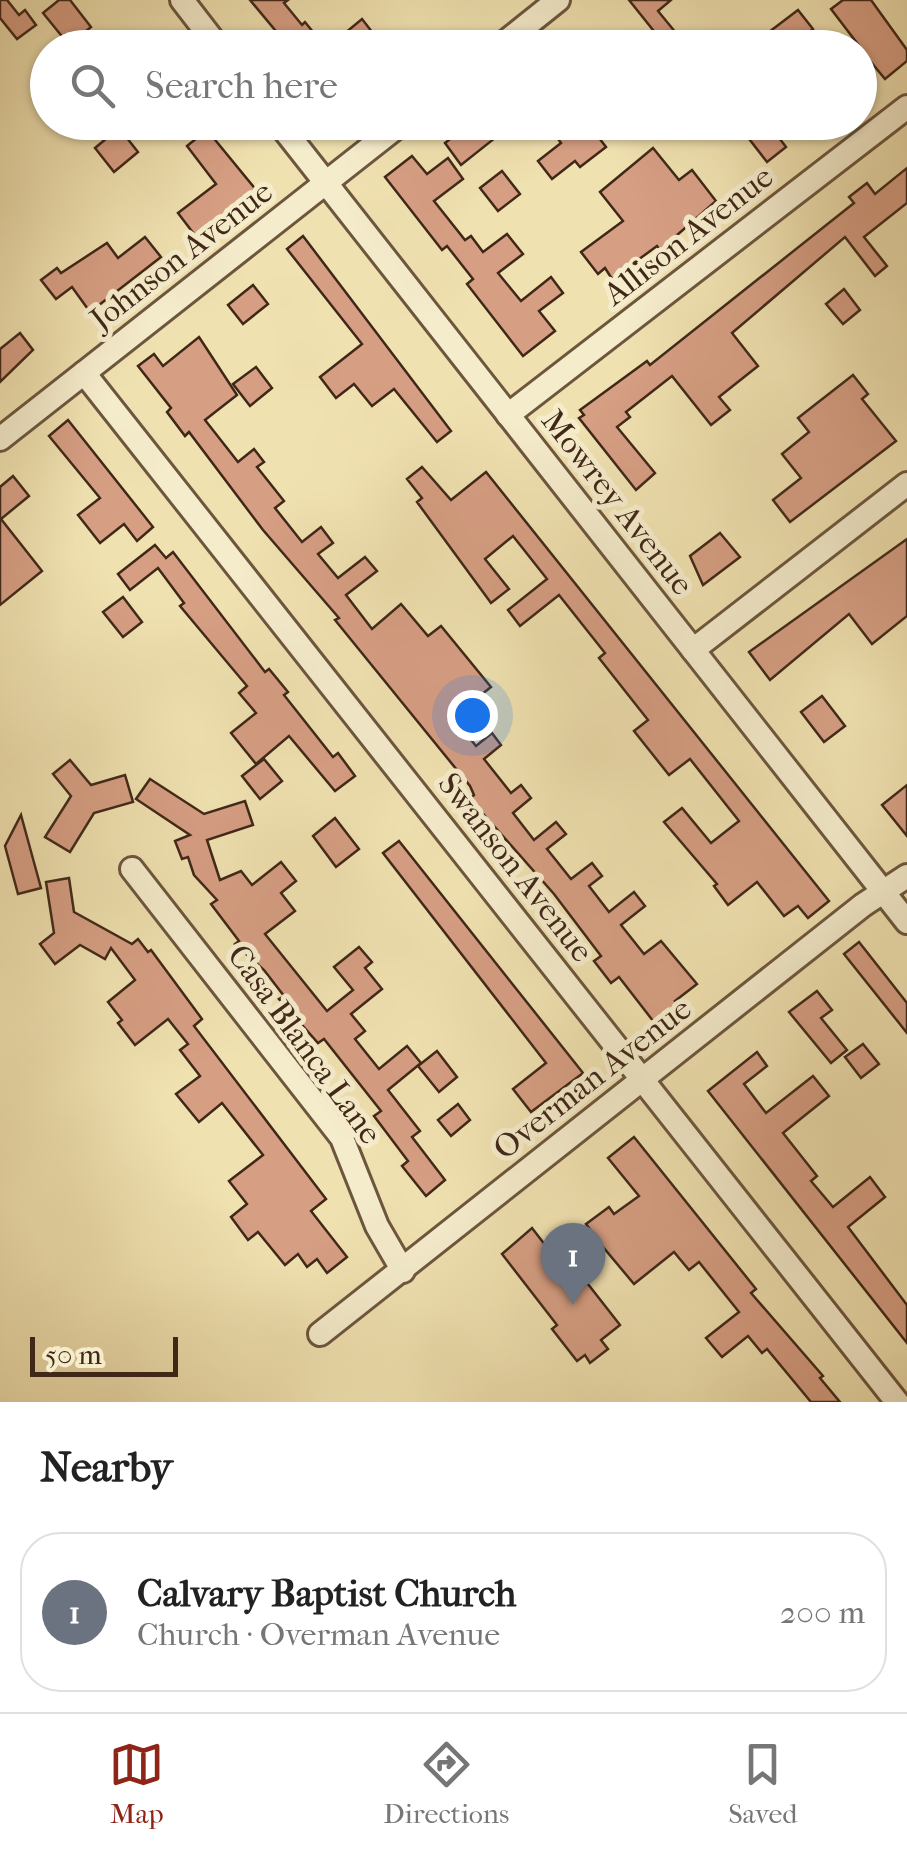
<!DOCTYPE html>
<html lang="en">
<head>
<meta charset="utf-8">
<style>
  body { margin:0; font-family:"IM FELL French Canon",serif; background:#f2f2f2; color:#222 }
  .scale { position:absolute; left:30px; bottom:25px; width:148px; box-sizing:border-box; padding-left:10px; border:5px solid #402818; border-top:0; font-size:28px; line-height:35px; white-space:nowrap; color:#402818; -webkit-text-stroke:8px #f5eccc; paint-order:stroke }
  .you { position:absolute; left:472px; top:715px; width:35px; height:35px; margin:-25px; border:8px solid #fff; border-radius:50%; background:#1a73e8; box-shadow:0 0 0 15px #1a73e833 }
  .badge { display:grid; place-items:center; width:65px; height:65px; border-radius:50%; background:#8f2418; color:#fff; font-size:32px; font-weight:700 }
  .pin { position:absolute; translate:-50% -82px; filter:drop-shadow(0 2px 5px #0008) }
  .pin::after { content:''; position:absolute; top:52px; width:35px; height:30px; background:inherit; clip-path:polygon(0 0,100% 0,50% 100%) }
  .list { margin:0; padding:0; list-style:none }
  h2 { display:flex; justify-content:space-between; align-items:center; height:130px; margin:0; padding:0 40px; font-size:42px }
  h2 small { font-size:32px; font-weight:400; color:#767676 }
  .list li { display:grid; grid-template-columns:65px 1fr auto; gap:30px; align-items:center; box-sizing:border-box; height:160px; margin:0 20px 20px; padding:0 20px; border:2px solid #e0e0e0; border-radius:40px }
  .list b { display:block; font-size:38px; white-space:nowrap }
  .list p { margin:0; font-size:32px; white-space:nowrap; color:#767676 }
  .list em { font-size:32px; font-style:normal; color:#767676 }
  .icon { flex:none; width:55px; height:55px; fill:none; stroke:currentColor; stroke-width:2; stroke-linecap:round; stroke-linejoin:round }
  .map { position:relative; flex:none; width:907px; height:1402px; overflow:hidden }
  .search { position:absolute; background:#fff; box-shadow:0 2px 8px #0004; left:30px; right:30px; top:30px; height:110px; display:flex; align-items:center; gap:25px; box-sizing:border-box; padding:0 35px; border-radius:55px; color:#767676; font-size:38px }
  .sheet { height:310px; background:#fff }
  nav { display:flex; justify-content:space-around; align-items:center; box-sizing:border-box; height:140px; border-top:2px solid #e0e0e0; background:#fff; font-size:28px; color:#767676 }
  nav a { display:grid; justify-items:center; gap:5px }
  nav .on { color:#8f2418 }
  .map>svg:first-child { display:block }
  .building { fill:#d69e83; stroke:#402818; stroke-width:2.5 }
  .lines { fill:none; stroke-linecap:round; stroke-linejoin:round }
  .minor-casing { stroke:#6c563e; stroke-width:28 }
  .minor { stroke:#f5eccc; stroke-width:22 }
  .labels { text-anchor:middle; stroke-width:10; stroke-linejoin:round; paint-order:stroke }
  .street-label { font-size:32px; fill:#402818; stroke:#f5eccc }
</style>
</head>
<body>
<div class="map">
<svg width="907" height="1402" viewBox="0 0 907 1402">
  <rect width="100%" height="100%" fill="#f0e1b0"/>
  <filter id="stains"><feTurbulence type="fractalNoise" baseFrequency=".002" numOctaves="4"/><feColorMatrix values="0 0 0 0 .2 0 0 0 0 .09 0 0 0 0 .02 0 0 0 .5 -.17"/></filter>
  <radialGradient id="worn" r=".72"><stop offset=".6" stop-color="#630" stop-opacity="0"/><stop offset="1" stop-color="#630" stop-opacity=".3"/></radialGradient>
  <g class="building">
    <path d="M0 0H7L19 15 25 10 36 25 17 39 0 18Z"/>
    <path d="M59 0H70L91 27 69 45 43 13Z"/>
    <path d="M250 0H288L284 3 302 25 305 22 326 48H290Z"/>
    <path d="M629 0H671L658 11 681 39 669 48H657L646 35 653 30Z"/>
    <path d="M843 0H871L907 50V61L885 79 866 56 860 62V47L831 9Z"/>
    <path d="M798 10 813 29 790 48H781L769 32Z"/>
    <path d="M362 19 376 37 363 48H327Z"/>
    <path d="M472 122H515L461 165 445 143Z"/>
    <path d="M572 122H587L606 147 580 167 575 161 552 179 538 161 561 143 556 136Z"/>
    <path d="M736 122H767L786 147 767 162Z"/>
    <path d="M119 128 138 152 114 172 95 148Z"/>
    <path d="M207 130 262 197 241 214 236 208 197 238 178 213 216 184 187 146Z"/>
    <path d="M653 148 679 180 692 170 716 201 660 250 657 246 612 279 605 268 598 274 581 252 623 221 600 192Z"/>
    <path d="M412 156 427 174 448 158 463 179 434 201 465 240 471 236 483 252 507 234 523 254 498 273 521 301 551 277 563 293 539 311 555 331 523 356 467 284 473 279 447 246 442 250 385 177Z"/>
    <path d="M907 168V203L864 237 887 266 875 276 845 237 732 333 758 366 719 397 730 410 711 425 672 376 626 412 630 417 617 427 655 473 636 490 579 418 584 415 580 410 647 361 650 365 854 203 849 197 867 183 875 194Z"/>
    <path d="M502 171 520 194 498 211 480 188Z"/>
    <path d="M303 236 451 431 437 442 394 389 372 406 354 384 336 398 320 377 362 344 287 249Z"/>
    <path d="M145 237 161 257 90 312 72 287 56 299 41 280 57 268 61 273 107 243 118 258Z"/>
    <path d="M253 285 268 304 243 324 228 305Z"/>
    <path d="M844 289 860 310 843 324 826 304Z"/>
    <path d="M20 333 33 350 0 382V349Z"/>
    <path d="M199 337 237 395 205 420 238 462 254 449 264 462 257 467 284 501 275 508 302 542 321 527 333 543 318 554 338 578 365 557 377 571 346 595 372 629 401 604 428 636 441 626 491 687 453 717 476 746 492 733 501 745 484 759 511 793 521 785 531 798 513 813 534 840 556 822 566 834 547 849 571 879 592 863 602 876 589 886 609 912 634 892 645 906 621 925 644 954 661 941 697 984 675 1001 681 1008 657 1026 619 977 611 983 594 961 601 956 554 894 470 799 474 795 470 786 335 620 339 618 263 530 189 432 185 436 167 412 171 408 138 366 154 354 163 366Z"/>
    <path d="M256 367 272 388 250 406 233 384Z"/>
    <path d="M853 375 868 394 862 399 896 441 790 522 773 500 801 478 782 454 809 432 798 418Z"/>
    <path d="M68 420 153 527 137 541 124 524 100 543 78 515 100 498 49 436Z"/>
    <path d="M422 467 451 500 486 472 829 901 808 918 798 906 784 916 757 882 728 905 714 886 717 884 664 822 682 808 711 843 739 821 690 759 669 775 634 731 648 720 599 658 605 653 559 595 520 626 508 610 547 579 513 536 485 559 509 589 491 603 417 502 422 498 407 479Z"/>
    <path d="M13 476 29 496 1 519 42 571 0 605V487Z"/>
    <path d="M720 533 740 557 703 585 690 556Z"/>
    <path d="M907 539V616L872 644 849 614 770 680 749 652Z"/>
    <path d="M155 545 166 558 173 552 265 672 269 669 288 692 284 695 333 757 338 753 355 776 335 791 289 736 256 764 231 733 256 713 239 693 247 686 180 606 184 603 158 568 130 590 118 574Z"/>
    <path d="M123 597 142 622 123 637 103 612Z"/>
    <path d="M822 696 845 726 824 742 801 712Z"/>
    <path d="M264 759 282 781 260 799 242 776Z"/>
    <path d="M70 760 91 785 125 775 133 802 94 813 70 852 45 837 71 796 53 774Z"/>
    <path d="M150 779 204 814 245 801 253 825 207 840 220 880 241 871 252 885 281 862 296 881 281 893 295 911 265 934 327 1011 353 990 334 967 359 947 372 962 365 968 382 989 351 1014 365 1031 355 1039 379 1069 407 1046 421 1063 388 1090 420 1131 412 1137 445 1180 426 1196 402 1166 408 1161 374 1116 381 1111 324 1039 318 1043 279 999 284 996 264 970 235 944 239 941 211 904 217 900 194 875 188 857 182 859 175 841 190 835 136 799Z"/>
    <path d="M907 785V836L882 805Z"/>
    <path d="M21 815 41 888 18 894 5 846Z"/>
    <path d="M335 818 359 849 336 867 313 836Z"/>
    <path d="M399 841 583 1073 531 1112 513 1089 546 1063 383 853Z"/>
    <path d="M69 878 74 912 132 944 138 939 148 952 151 950 202 1019 194 1026 326 1199 311 1211 347 1257 327 1273 317 1259 307 1267 298 1254 285 1265 258 1232 248 1240 231 1217 247 1204 229 1181 263 1155 222 1103 199 1122 176 1094 200 1076 180 1050 188 1044 168 1019 135 1045 118 1023 122 1020 108 1002 135 980 111 948 105 959 80 945 55 964 40 944 54 933 46 882Z"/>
    <path d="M859 942 907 1003V1033L844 954Z"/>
    <path d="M817 991 832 1010 821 1018 847 1050 831 1063 789 1012Z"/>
    <path d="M863 1044 879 1064 861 1078 845 1057Z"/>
    <path d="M437 1051 457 1077 439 1092 418 1066Z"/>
    <path d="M757 1052 767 1066 744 1084 766 1113 813 1076 829 1096 783 1133 817 1176 811 1181 833 1207 870 1177 885 1197 848 1227 907 1305V1343L708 1091Z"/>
    <path d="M458 1104 470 1120 451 1136 438 1120Z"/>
    <path d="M634 1137 756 1289 751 1293 823 1376 820 1378 840 1402H811L767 1349 762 1353 748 1336 722 1357 706 1338 739 1312 699 1262 689 1270 674 1252 634 1284 603 1247 586 1224 609 1207 614 1214 639 1196 608 1158Z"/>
    <path d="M532 1228 576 1285 584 1279 620 1325 601 1340 608 1349 590 1363 585 1355 577 1361 552 1329 557 1325 502 1254Z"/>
  </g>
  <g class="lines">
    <g class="minor-casing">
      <g id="minor">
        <path d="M182 0 219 48"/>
        <path d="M498 48 558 0"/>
        <path d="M278 122 907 922"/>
        <path d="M84 373 897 1402"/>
        <path d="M508 415 907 107"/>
        <path d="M0 439 403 122"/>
        <path d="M693 650 907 484"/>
        <path d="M132 869 342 1138 377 1226 403 1271"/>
        <path d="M320 1334 863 905 907 876"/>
      </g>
    </g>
    <use href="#minor" class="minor"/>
  </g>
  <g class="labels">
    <g class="street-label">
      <text transform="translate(688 235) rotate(-38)" y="11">Allison Avenue</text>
      <text transform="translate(181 255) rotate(-38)" y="11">Johnson Avenue</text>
      <text transform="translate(618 502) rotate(52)" y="11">Mowrey Avenue</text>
      <text transform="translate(516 867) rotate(52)" y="11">Swanson Avenue</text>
      <text transform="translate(305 1044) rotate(54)" y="11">Casa Blanca Lane</text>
      <text transform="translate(592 1078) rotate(-38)" y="11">Overman Avenue</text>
    </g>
  </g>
  <rect width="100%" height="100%" filter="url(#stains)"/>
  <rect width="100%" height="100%" fill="url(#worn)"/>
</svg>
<div class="scale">50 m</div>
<div class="you"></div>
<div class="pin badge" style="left:573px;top:1305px;background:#6b7280">1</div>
<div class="search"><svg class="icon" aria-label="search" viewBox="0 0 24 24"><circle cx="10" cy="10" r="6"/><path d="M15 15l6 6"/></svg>Search here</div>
</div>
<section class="sheet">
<h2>Nearby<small></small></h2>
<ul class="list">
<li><span class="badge" style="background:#6b7280">1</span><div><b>Calvary Baptist Church</b><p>Church · Overman Avenue</p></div><em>200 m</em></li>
</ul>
</section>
<nav>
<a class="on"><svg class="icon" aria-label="map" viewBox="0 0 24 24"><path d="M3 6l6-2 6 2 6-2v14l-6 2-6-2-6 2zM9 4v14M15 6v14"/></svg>Map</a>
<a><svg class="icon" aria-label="directions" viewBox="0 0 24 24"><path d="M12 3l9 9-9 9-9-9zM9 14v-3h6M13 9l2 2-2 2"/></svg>Directions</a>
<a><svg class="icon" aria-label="saved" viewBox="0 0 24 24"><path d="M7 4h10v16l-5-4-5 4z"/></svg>Saved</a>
</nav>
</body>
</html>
